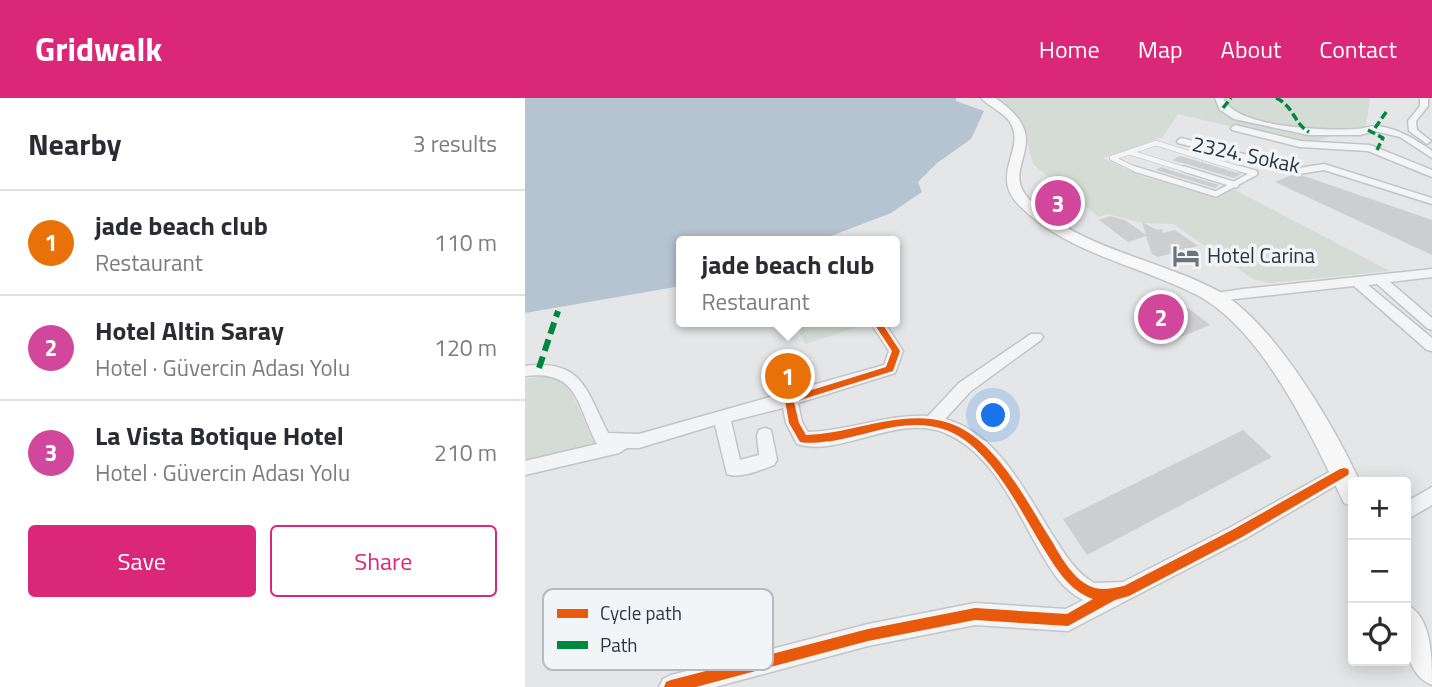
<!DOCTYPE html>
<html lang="en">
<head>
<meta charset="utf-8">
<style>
  body { margin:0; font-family:"Titillium Web",sans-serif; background:#f2f2f3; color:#2b2b33 }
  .controls { position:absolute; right:21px; bottom:21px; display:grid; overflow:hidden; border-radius:7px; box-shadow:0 4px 18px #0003 }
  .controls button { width:63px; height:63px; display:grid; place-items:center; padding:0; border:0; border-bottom:2px solid #e1e1e2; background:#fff; color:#2b2b33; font:35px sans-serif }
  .you { position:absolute; left:469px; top:318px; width:24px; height:24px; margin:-18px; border:5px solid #fff; border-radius:50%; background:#1a73e8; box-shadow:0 0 0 10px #1a73e833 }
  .badge { display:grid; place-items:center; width:46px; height:46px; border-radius:50%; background:#db2777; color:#fff; font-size:23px; font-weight:700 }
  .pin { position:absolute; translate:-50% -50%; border:4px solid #fff; box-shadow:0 2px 7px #0006 }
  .popup { position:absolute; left:151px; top:138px; width:224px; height:91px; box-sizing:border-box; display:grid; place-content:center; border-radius:7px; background:#fff; filter:drop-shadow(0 2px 5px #0005); font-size:23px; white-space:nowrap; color:#7c7c81 }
  .popup b { font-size:26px; color:#2b2b33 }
  .popup::after { content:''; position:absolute; left:50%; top:100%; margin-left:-14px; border:14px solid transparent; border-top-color:#fff }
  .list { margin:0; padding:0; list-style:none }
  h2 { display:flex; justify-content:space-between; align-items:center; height:91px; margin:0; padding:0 28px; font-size:30px }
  h2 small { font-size:23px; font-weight:400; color:#7c7c81 }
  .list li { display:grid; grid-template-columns:46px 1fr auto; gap:21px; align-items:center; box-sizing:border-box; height:105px; padding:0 28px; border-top:2px solid #e1e1e2 }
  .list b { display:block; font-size:26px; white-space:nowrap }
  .list p { margin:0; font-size:23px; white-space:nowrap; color:#7c7c81 }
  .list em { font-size:23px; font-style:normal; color:#7c7c81 }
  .actions { display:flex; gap:14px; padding:21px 28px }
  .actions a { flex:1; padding:16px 0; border:2px solid #db2777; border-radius:7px; text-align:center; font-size:24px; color:#db2777 }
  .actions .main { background:#db2777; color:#fff }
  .icon { flex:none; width:38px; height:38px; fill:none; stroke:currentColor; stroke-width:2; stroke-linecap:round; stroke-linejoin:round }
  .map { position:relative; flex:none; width:907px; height:589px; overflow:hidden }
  header { display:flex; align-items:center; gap:42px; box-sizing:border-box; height:98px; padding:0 35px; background:#db2777; color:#fff }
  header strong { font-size:33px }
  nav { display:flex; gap:38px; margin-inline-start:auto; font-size:24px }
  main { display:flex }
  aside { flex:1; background:#fff }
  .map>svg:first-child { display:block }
  .green { fill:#d5dcd5 }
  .water { fill:#b5c4d0 }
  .building { fill:#ccced0 }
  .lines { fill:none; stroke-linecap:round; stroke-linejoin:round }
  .service-far1-casing { stroke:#c2c4c6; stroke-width:6 }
  .service-casing { stroke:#c2c4c6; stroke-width:8 }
  .minor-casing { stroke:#c2c4c6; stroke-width:3 }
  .secondary-casing { stroke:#c2c4c6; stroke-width:3 }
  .service-far1 { stroke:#f3f4f5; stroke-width:4.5 }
  .service { stroke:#f3f4f5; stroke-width:5 }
  .minor { fill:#f3f4f5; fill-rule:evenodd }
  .secondary { fill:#f7f7f7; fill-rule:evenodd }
  .quiet-far1 { stroke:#00873e; stroke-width:3.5; stroke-dasharray:8 3.5; stroke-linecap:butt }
  .quiet { stroke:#00873e; stroke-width:6; stroke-dasharray:12 6; stroke-linecap:butt }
  .cycleway-casing { stroke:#f2f5f7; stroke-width:4 }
  .cycleway { fill:#e8590c; fill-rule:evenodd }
  .labels { text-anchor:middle; stroke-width:7; stroke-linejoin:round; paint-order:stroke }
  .far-street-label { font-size:21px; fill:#2c3540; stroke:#f2f5f7 }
  .far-poi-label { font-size:21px; fill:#2c3540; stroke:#f2f5f7; text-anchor:start }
  .key { fill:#f2f5f7; stroke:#b7bbc0; stroke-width:2 }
  .key-label { font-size:19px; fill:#2c3540 }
</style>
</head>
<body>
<header>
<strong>Gridwalk</strong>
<nav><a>Home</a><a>Map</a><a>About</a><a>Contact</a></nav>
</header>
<main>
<aside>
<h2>Nearby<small>3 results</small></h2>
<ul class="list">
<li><span class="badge" style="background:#e8710a">1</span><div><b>jade beach club</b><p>Restaurant</p></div><em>110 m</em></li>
<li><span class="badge" style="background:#d1479c">2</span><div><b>Hotel Altin Saray</b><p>Hotel · Güvercin Adası Yolu</p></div><em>120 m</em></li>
<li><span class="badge" style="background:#d1479c">3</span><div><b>La Vista Botique Hotel</b><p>Hotel · Güvercin Adası Yolu</p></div><em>210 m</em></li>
</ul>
<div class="actions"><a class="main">Save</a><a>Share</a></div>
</aside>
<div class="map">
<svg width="907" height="589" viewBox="0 0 907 589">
  <rect width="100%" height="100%" fill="#e4e6e8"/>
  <g class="green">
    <path d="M469 0H845L841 28 780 46 653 16 638 39 578 60 619 79 692 98 708 91 865 173 744 185 728 181 648 126 617 125 582 116 574 119 508 66 497 24Z"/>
    <path d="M270 224H333L336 228 280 246Z"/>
    <path d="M32 276 42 285 67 339 81 347 0 366V281Z"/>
  </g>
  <path class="water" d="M0 0H431V3L459 13 446 41 412 65 393 84 397 94 366 115 293 143H156V188L0 215Z"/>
  <g class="building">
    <path d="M655 58 713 75 716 76 709 80 647 62Z"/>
    <path d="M636 69 657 76 694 87 690 90 631 72Z"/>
    <path d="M767 77 779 78 907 122V157L750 84Z"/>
    <path d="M585 118 600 122 621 137 617 124 632 132 637 131 638 135 650 132 673 148 633 159 627 156 621 138 603 144 574 122Z"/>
    <path d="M645 196 685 227 651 241 612 209Z"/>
    <path d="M718 332 747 359 562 457 538 421Z"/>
  </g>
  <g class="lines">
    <g class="service-far1-casing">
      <g id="service-far1">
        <path d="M604 54 665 73"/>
        <path d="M679 60 722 73"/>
        <path d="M679 60 688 52"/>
        <path d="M614 73 587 60 631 45 679 60"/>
      </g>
    </g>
    <g class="service-casing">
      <g id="service">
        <path d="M610 71 691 96 730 75 716 71"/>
        <path d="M659 71 711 87"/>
      </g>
    </g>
    <g class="minor-casing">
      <g id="minor">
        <path d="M690 0H698C710 30 802 33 831 31 839 31 846 27 853 28 874 31 890 41 907 53V60L875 39 850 33 835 37H784L709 21 695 12Z"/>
        <path d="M895 0H903V8L891 23 892 32 906 43 902 46 884 33 883 23 895 8Z"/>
        <path d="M710 27 775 43 845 47 907 72V79L843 53 775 49 707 32 706 30Z"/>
        <path d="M656 40 774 70 799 66 907 100V106L799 72 774 76 653 45 652 43Z"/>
        <path d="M907 171V179L865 184 907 220V232L902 230 852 186 843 187 907 240V253L902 252 829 188 691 203 684 199 691 195 718 191Z"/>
        <path d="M345 224H359L378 253 370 275 273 305 277 324 283 334C324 333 362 316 403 318L434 285 506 236H516L518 239 516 242 446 293 420 321C473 335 500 394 527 436 539 455 550 474 569 485L598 484 706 429 813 369 819 366 825 369 828 374 825 379 720 441 543 533 450 527 343 548 190 589H134L138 581 146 577 343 526 450 505 541 511 558 502C536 491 525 470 513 450 490 409 466 354 420 335 372 315 315 360 272 346L261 325 258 310 206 323 215 362 234 357 232 337 234 332 240 330 246 332 252 362 249 367C236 372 215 381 202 376L190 327 114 350H102L94 355 0 377V363L72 346C51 306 54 272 0 278V268C58 261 61 292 83 335L114 336 359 267 364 253Z"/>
        <path d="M907 389V407L881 422V404Z"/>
      </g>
    </g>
    <g class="secondary-casing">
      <g id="secondary">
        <path d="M456 0H470C535 43 472 68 504 101 553 151 635 161 695 194 750 227 808 326 835 384H828V409L819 405C788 340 737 229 670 196 613 167 541 155 495 108 463 77 502 51 485 24 478 14 465 9 456 0Z"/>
        <path d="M881 506C907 519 907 558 907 587 876 574 880 534 881 506Z"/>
      </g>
    </g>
    <use href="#service-far1" class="service-far1"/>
    <use href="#service" class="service"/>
    <use href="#minor" class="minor"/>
    <use href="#secondary" class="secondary"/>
    <g class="quiet-far1">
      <path d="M751 0C769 8 769 26 784 34"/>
      <path d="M698 10 706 0"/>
      <path d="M850 30 862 13"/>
      <path d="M843 32 858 40 852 52"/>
    </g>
    <path class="quiet" d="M14 270 33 213"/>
    <g class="cycleway-casing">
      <path id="cycleway" d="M348 224H356L375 253 368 273 269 304 274 325 281 337C329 336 376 310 424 325 472 341 502 405 528 445 537 461 549 482 567 489 577 493 588 490 599 488L709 431 815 371 819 370 823 371 824 374 823 377 717 439 604 498 590 502 543 528 450 522 343 543 171 589H139L141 584 146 582 343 531 450 510 542 516 568 501C543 492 531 470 517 448 494 410 463 345 418 331 381 319 344 337 307 343 296 344 285 346 275 344L264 325 260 302 261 300 361 269 367 253Z"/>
    </g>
    <use href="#cycleway" class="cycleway"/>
  </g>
  <defs>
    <g id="hotel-bare" transform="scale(2.1)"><path d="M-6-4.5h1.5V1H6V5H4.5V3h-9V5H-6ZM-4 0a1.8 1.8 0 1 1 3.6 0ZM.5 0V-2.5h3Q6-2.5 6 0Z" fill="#6c737b" stroke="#f2f5f7" stroke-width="2.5" paint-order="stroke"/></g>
  </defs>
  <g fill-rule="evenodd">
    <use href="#hotel-bare" x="661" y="158"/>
  </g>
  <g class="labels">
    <g class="far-street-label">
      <text transform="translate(721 57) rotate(12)" y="7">2324. Sokak</text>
    </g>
    <g class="far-poi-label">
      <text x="682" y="165">Hotel Carina</text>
    </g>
  </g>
  <rect x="18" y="491" width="230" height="81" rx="10" class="key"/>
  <rect x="32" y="511" width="31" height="9" fill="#e8590c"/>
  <rect x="32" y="543" width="31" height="8" fill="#00873e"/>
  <g class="key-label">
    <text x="75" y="522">Cycle path</text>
    <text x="75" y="554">Path</text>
  </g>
</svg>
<div class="controls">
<button>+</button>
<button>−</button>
<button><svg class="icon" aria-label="locate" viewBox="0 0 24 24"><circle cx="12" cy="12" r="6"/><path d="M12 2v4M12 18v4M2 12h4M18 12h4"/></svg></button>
</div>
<div class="you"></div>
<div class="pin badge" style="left:263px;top:278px;background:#e8710a">1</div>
<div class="popup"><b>jade beach club</b>Restaurant</div>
<div class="pin badge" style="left:636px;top:219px;background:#d1479c">2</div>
<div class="pin badge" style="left:533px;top:105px;background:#d1479c">3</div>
</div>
</main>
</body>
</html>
